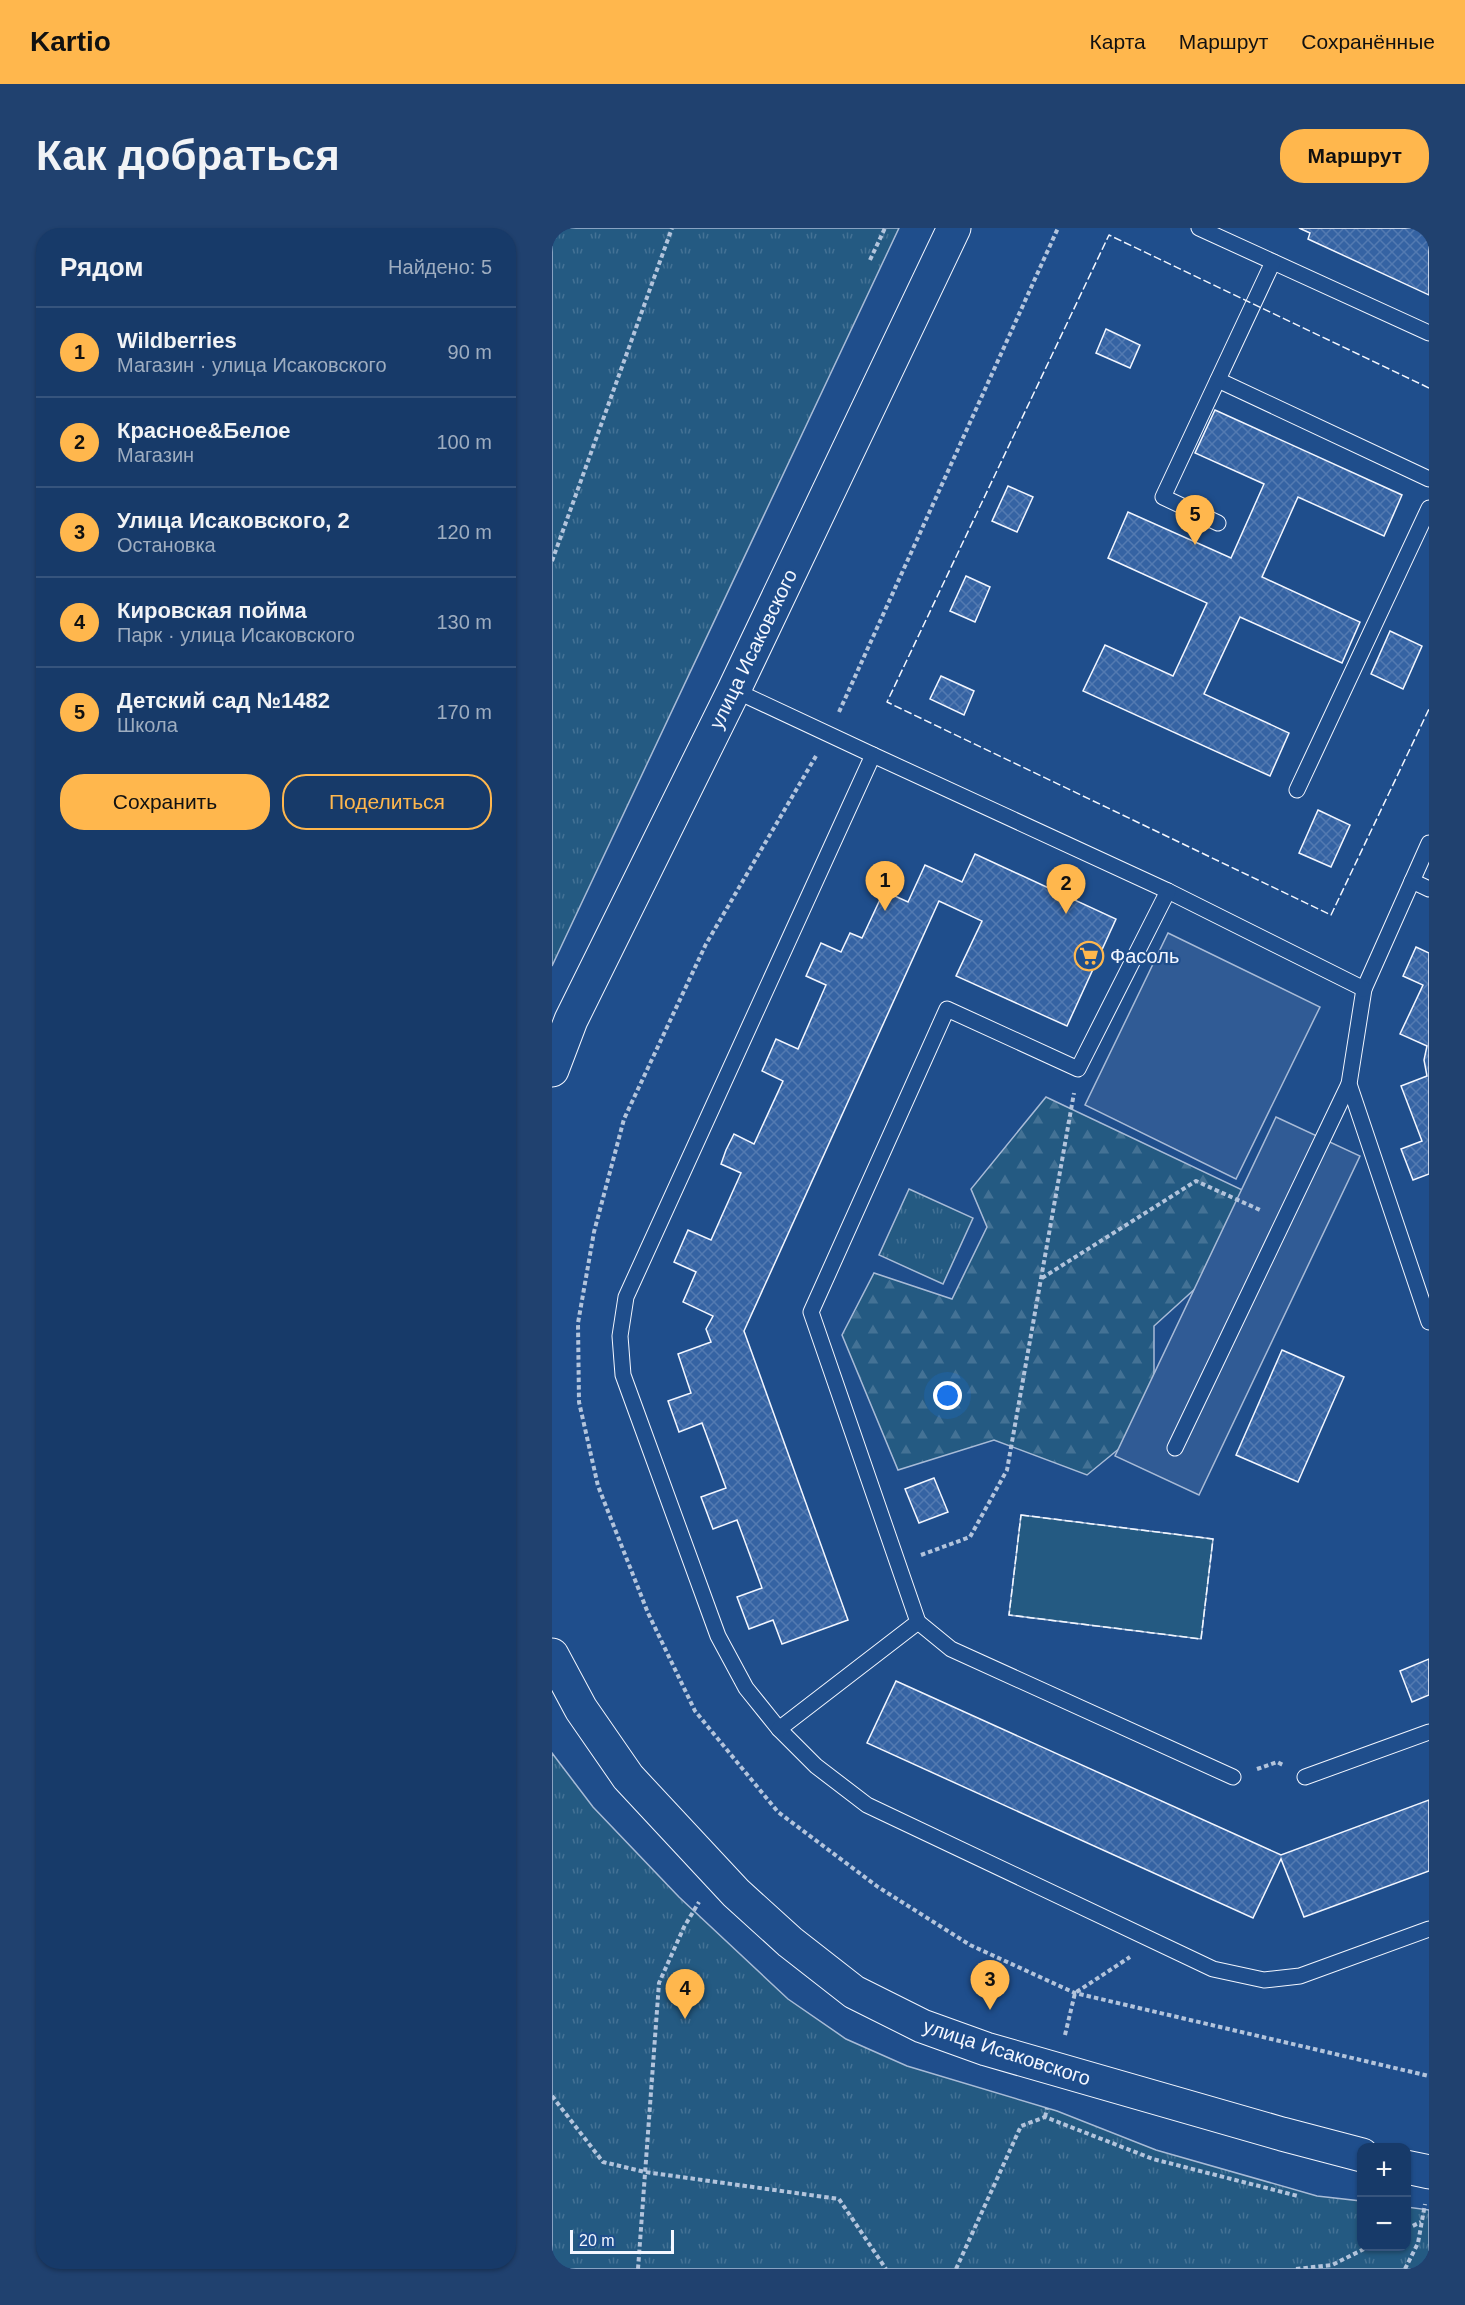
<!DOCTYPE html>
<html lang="ru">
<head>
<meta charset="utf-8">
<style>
  body { margin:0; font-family:Helvetica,sans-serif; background:#20416f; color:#f1f3f6 }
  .controls { position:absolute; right:18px; bottom:18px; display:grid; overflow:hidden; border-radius:12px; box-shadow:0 2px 4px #0004 }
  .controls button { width:54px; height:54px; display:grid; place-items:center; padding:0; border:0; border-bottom:2px solid #36547d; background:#173a69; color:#f1f3f6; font:30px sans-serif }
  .scale { position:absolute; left:18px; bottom:15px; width:104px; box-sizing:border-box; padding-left:6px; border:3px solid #f2f6ff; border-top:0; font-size:16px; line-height:21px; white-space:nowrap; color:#f2f6ff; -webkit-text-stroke:4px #1f4e8c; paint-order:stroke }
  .you { position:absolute; left:396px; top:1168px; width:21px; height:21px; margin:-15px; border:4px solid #fff; border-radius:50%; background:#1a73e8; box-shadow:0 0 0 9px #1a73e833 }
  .badge { display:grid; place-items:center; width:39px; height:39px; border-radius:50%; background:#ffb74d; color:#111; font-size:20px; font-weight:700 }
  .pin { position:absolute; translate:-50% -50px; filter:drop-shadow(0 2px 3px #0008) }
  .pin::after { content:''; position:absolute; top:32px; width:21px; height:18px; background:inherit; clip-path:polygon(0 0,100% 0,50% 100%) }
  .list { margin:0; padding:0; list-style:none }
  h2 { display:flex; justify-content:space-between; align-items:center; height:78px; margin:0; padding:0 24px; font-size:26px }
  h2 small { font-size:20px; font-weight:400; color:#9eadc0 }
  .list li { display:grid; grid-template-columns:39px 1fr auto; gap:18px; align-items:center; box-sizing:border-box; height:90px; padding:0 24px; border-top:2px solid #36547d }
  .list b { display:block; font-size:22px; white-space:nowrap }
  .list p { margin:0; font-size:20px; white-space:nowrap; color:#9eadc0 }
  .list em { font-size:20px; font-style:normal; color:#9eadc0 }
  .actions { display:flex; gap:12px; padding:18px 24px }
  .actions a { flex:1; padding:14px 0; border:2px solid #ffb74d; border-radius:24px; text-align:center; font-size:21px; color:#ffb74d }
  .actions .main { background:#ffb74d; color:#111 }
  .map { position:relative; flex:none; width:877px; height:2041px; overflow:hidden; border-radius:24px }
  header { display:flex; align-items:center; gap:36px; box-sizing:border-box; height:84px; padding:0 30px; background:#ffb74d; color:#111 }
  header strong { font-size:28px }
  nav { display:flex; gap:33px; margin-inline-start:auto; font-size:21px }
  .intro { display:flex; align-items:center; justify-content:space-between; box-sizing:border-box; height:144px; padding:0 36px }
  h1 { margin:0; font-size:42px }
  .button { padding:15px 27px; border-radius:24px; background:#ffb74d; color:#111; font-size:21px; font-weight:700 }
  main { display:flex; gap:36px; padding:0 36px }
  aside { flex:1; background:#173a69; border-radius:24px; box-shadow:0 2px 4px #0004 }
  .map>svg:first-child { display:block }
  .grass { fill:#245a82; stroke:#a8bbd7; stroke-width:1.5 }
  .forest { fill:url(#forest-firs); stroke:#a8bbd7; stroke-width:1.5 }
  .park { fill:url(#park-tufts); stroke:#a8bbd7; stroke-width:1.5 }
  .parking { fill:#305b95; stroke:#a8bbd7; stroke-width:1.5 }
  .building { fill:url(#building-cross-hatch); stroke:#f2f6ff; stroke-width:1.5 }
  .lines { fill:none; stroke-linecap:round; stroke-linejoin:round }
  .service-casing { stroke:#f2f6ff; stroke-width:17 }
  .tertiary-casing { stroke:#f2f6ff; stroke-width:35 }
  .path { stroke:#b3c4dc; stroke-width:4; stroke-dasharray:4.5 3; stroke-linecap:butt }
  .service { stroke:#1f4e8c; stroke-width:15 }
  .tertiary { stroke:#1f4e8c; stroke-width:33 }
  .fence { stroke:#f2f6ff; stroke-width:1.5; stroke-dasharray:8 3; stroke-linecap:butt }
  .labels { text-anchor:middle; stroke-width:4.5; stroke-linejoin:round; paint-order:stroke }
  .street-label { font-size:20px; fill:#f2f6ff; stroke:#1f4e8c }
  .poi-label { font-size:20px; fill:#f2f6ff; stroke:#1f4e8c; text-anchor:start }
</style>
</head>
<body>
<header>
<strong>Kartio</strong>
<nav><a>Карта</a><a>Маршрут</a><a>Сохранённые</a></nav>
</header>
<div class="intro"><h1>Как добраться</h1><a class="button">Маршрут</a></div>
<main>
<aside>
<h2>Рядом<small>Найдено: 5</small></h2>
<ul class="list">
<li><span class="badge">1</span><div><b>Wildberries</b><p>Магазин · улица Исаковского</p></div><em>90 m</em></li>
<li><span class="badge">2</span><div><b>Красное&amp;Белое</b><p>Магазин</p></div><em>100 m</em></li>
<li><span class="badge">3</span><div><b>Улица Исаковского, 2</b><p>Остановка</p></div><em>120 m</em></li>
<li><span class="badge">4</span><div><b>Кировская пойма</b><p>Парк · улица Исаковского</p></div><em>130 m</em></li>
<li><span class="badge">5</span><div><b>Детский сад №1482</b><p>Школа</p></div><em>170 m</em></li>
</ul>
<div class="actions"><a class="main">Сохранить</a><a>Поделиться</a></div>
</aside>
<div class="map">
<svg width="877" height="2041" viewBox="0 0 877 2041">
  <defs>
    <pattern id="forest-firs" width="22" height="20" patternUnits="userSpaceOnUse" patternTransform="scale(1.5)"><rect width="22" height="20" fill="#245a82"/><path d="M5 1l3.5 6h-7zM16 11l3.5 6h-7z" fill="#447295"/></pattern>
    <pattern id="park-tufts" width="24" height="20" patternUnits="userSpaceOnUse" patternTransform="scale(1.5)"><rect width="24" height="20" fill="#245a82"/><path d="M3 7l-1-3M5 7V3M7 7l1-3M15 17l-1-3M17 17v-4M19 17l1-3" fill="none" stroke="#447295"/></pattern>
    <pattern id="building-cross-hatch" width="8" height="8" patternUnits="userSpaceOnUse" patternTransform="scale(1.5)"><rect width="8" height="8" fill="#3563a3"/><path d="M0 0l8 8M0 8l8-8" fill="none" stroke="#537ab1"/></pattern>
  </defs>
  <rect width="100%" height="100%" fill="#1f4e8c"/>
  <path class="grass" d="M469 1287 661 1311 649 1411 457 1387Z"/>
  <path class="forest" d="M494 869 703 968 656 1049 602 1098V1192L535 1247 442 1212 346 1242 290 1107 322 1045 400 1071 435 999 419 961Z"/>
  <g class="park">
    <path d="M0 0H347L0 738Z"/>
    <path d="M357 961 421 990 391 1056 327 1027Z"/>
    <path d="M0 1525 41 1579 127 1669 236 1771 294 1811 355 1838 505 1883 604 1922 765 1968 809 1973 810 2018H854L855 1979 877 1982V2041H0Z"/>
  </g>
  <g class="parking">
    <path d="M616 705 768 779 684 951 533 877Z"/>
    <path d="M724 889 808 928 647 1267 563 1228Z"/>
  </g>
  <g class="building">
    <path d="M747 0H877V67L756 11 758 5Z"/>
    <path d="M554 101 588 117 578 140 544 125Z"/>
    <path d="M663 182 850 267 832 308 746 269 710 349 808 394 790 435 688 389 652 466 737 505 718 548 531 463 553 417 621 448 655 375 556 330 576 284 679 330 712 256 643 225Z"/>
    <path d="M456 258 481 269 465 304 440 293Z"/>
    <path d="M414 348 438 359 423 394 398 383Z"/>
    <path d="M838 403 870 418 851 461 819 446Z"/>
    <path d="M389 448 422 463 412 487 378 471Z"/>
    <path d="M766 582 798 597 779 639 747 625Z"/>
    <path d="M423 626 564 691 515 798 404 748 430 693 387 673 192 1103 296 1392 230 1416 221 1392 197 1401 185 1369 210 1360 185 1292 161 1301 149 1269 174 1260 150 1195 127 1204 116 1173 139 1165 126 1126 159 1114 154 1101 161 1088 131 1074 144 1044 122 1034 136 1002 159 1012 189 945 169 936 174 922 182 906 202 916 231 853 210 843 224 811 246 821 274 757 254 748 269 715 289 724 298 705 310 710 332 663 356 674 373 637 410 654Z"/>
    <path d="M864 719 877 725V946L861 952 849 921 870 913 849 858 875 848 872 832 875 818 848 806 871 757 851 748Z"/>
    <path d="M730 1122 792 1149 746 1254 684 1227Z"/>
    <path d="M382 1250 396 1284 367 1295 353 1261Z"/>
    <path d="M877 1431V1467L860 1474 848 1443Z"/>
    <path d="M344 1453 729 1627 877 1572V1643L752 1689 729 1631 701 1690 315 1515Z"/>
  </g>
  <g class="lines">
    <g class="service-casing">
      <g id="service">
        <path d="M647 0 877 105"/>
        <path d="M666 152 877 251"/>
        <path d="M666 295 611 269 721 34"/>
        <path d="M182 462 321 527"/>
        <path d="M745 562 877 280"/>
        <path d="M877 615 812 761 797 856 877 1094"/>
        <path d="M860 653 877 661"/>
        <path d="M812 761 616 663 321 527 74 1069 68 1108 71 1147 166 1408 194 1460 227 1501 264 1538 315 1577 661 1741 712 1752 748 1748 877 1701"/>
        <path d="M623 1220 797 856"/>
        <path d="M366 1394 399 1421 681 1549"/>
        <path d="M227 1501 366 1394 259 1084 395 781 526 841 616 663"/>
        <path d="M753 1549 877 1504"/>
      </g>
    </g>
    <g class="tertiary-casing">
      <g id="tertiary">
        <path d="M0 842 19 792 182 462 402 0"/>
        <path d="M0 1427 29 1481 76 1549 184 1665 238 1714 302 1764 370 1798 434 1821 730 1906 810 1927"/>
        <path d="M854 1939 877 1944"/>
      </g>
    </g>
    <g class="path">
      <path d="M318 32 333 0"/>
      <path d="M0 333 120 0"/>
      <path d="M287 484 506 0"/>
      <path d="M264 528 154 716 72 891 42 1004 26 1095 27 1174 46 1258 96 1385 143 1483 226 1584 326 1659 418 1717 523 1765 877 1848"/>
      <path d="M490 1050 644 953 708 982"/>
      <path d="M369 1327 418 1309 455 1242 522 865"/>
      <path d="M705 1541 725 1534 731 1537"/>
      <path d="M513 1807 523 1765 578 1729"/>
      <path d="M0 1868 51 1934 93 1944 287 1971 334 2041"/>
      <path d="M493 1889 495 1880"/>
      <path d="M854 2001 869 1994"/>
      <path d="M86 2041 107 1755 132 1699 147 1674"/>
      <path d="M404 2041 469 1898 493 1889 601 1931 746 1968"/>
      <path d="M744 2041 780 2037 818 2018"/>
      <path d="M853 2041 866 2015 873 1976"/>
    </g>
    <use href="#service" class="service"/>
    <use href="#tertiary" class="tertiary"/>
    <g class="fence">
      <path d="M877 160 557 7 335 474 779 687 877 481"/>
      <path d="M469 1287 661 1311 649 1411 457 1387Z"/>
    </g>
  </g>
  <defs>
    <g id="supermarket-ring" transform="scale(1.5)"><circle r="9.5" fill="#1f4e8c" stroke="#ffb74d" stroke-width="1.5"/><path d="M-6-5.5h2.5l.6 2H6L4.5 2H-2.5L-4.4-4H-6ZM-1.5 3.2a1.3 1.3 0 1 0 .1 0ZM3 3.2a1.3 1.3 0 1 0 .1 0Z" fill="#ffb74d"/></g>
  </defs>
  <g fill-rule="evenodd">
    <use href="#supermarket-ring" x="537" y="728"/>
  </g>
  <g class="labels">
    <g class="street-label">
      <text transform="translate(201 421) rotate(-64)" y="7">улица Исаковского</text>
      <text transform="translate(455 1824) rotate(18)" y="7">улица Исаковского</text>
    </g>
    <g class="poi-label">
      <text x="558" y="735">Фасоль</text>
    </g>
  </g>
</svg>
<div class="controls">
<button>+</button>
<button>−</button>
</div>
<div class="scale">20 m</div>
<div class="you"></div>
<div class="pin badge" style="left:333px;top:683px">1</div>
<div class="pin badge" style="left:514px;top:686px">2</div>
<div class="pin badge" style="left:438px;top:1782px">3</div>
<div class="pin badge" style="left:133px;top:1791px">4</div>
<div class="pin badge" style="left:643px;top:317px">5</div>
</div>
</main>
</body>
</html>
